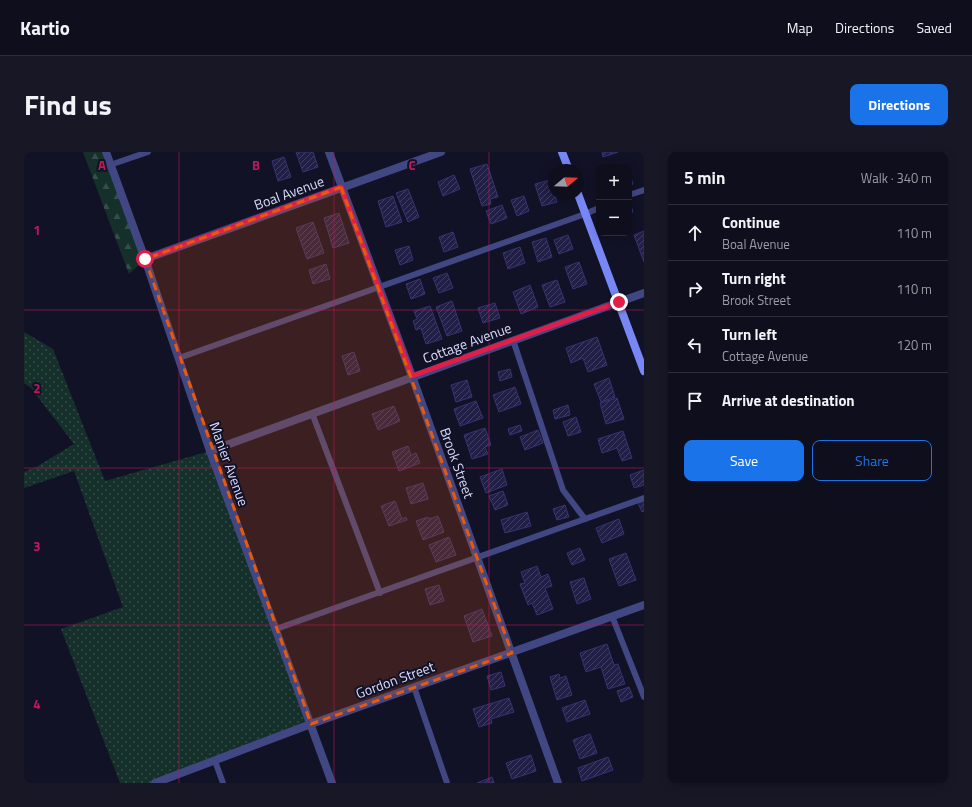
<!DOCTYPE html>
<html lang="en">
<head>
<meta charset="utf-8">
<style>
  body { margin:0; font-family:"Titillium Web",sans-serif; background:#171726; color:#f1f3f6 }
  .controls { position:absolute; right:12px; top:12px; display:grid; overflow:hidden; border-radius:8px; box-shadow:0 2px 10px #0003 }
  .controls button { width:36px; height:36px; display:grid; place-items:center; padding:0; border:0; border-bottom:1px solid #2e2e3b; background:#0e0e1d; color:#f1f3f6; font:20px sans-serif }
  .compass { position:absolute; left:524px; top:12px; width:36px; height:36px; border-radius:50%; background:#0e0e1d; box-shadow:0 2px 10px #0003; rotate:71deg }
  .stop { position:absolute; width:12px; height:12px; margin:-9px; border:3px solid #e11d48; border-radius:50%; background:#fff }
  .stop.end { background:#e11d48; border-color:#fff; box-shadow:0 1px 4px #0008 }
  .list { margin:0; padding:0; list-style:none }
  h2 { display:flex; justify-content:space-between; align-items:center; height:52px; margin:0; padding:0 16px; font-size:17px }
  h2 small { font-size:13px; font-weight:400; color:#9b9ca4 }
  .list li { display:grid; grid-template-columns:26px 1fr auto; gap:12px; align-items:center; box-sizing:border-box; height:56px; padding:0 16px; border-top:1px solid #2e2e3b }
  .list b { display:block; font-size:15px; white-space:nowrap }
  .list p { margin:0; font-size:13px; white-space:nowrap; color:#9b9ca4 }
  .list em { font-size:13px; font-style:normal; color:#9b9ca4 }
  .actions { display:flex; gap:8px; padding:12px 16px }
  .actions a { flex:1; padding:9px 0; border:1px solid #1a73e8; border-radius:8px; text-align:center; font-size:14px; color:#1a73e8 }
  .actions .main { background:#1a73e8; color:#fff }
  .icon { flex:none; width:22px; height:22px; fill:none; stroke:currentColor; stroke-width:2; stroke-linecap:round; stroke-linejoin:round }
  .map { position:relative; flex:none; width:620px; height:631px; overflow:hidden; border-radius:8px }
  header { display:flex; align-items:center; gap:24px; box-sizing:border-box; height:56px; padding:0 20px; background:#0e0e1d; border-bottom:1px solid #2e2e3b }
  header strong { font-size:19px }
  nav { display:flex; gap:22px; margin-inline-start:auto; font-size:14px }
  .intro { display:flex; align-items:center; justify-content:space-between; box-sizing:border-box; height:96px; padding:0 24px }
  h1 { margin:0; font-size:28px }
  .button { padding:10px 18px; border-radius:8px; background:#1a73e8; color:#fff; font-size:14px; font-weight:700 }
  main { display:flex; gap:24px; padding:0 24px }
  aside { flex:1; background:#0e0e1d; border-radius:8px; box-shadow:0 2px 10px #0003 }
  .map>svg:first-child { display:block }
  .grass { fill:url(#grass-dots) }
  .forest { fill:url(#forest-firs) }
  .building { fill:url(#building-hatch); stroke:#363371 }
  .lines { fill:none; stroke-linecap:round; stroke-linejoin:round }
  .lane { stroke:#404782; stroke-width:6 }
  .street { stroke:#404782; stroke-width:8 }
  .secondary { stroke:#7887f6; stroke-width:8 }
  .route { stroke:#e11d48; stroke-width:5 }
  .marked { fill:#e8590c; fill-opacity:0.2; stroke:#e8590c; stroke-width:3; stroke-dasharray:8 5; stroke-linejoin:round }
  .grid { fill:none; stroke:#c2185b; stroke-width:1; stroke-opacity:0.55 }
  .labels { text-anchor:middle; stroke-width:4; stroke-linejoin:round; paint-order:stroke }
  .street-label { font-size:14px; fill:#dadbfc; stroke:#121227 }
  .grid-label { font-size:13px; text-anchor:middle; font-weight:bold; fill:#c2185b; stroke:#121227; stroke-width:4; stroke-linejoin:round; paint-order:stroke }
</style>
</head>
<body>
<header>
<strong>Kartio</strong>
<nav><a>Map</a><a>Directions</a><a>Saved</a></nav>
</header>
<div class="intro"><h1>Find us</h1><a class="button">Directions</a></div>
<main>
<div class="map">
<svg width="620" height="631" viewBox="0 0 620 631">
  <defs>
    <pattern id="grass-dots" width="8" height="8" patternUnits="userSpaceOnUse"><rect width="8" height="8" fill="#15302b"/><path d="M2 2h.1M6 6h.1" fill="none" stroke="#364d4b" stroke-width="1.8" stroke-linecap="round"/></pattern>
    <pattern id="forest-firs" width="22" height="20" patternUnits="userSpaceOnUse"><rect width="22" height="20" fill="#15302b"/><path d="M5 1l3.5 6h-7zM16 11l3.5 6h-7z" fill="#364d4b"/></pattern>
    <pattern id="building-hatch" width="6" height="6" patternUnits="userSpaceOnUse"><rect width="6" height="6" fill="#211f46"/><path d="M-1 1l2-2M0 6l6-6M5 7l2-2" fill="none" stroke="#413f62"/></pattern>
  </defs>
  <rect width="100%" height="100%" fill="#121227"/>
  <path class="grass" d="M0 180 29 197 81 329 186 299 287 572 131 631H96L37 477 99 455 50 319 0 336V320L14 314 50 292 7 236 0 231Z"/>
  <path class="forest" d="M59 0H82L121 107 105 122Z"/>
  <g class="building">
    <path d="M272 0H289L294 15 279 20Z"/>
    <path d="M578 0H594L579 5Z"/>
    <path d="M260 5 267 25 254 29 248 9Z"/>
    <path d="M463 12 474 45 466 47 467 52 458 54 446 17Z"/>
    <path d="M605 20 609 32 605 34Z"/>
    <path d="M430 23 436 37 419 44 414 30Z"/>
    <path d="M526 28 533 50 518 54 511 32Z"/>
    <path d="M384 37 395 65 384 70 372 41Z"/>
    <path d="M369 44 378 70 362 75 354 49Z"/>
    <path d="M500 44 505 59 493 64 487 48Z"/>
    <path d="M605 47 609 60 605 61Z"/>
    <path d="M478 53 483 66 467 72 462 59Z"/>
    <path d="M315 61 325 91 309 96 300 66Z"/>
    <path d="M289 70 300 101 283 107 272 76Z"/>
    <path d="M620 79V110L610 83Z"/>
    <path d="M429 80 434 95 420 100 415 85Z"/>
    <path d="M544 83 549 97 535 102 530 88Z"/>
    <path d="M522 86 528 105 514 110 508 90Z"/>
    <path d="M385 94 389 108 376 113 371 98Z"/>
    <path d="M496 95 501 111 484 117 479 101Z"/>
    <path d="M555 110 563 132 549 137 541 115Z"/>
    <path d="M302 112 306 127 289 132 285 118Z"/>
    <path d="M423 121 429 136 415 141 409 126Z"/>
    <path d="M396 127 401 142 387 147 382 132Z"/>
    <path d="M533 128 541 150 526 155 518 133Z"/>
    <path d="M506 133 514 155 497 162 489 140Z"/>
    <path d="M428 149 438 179 423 184 412 155Z"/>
    <path d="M471 151 476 166 459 171 454 156Z"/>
    <path d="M406 154 418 187 402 192 397 176 392 178 389 169 393 167 390 159Z"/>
    <path d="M573 185 583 213 564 220 559 206 547 211 542 196Z"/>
    <path d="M330 200 336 219 324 223 318 204Z"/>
    <path d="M486 217 488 225 476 229 474 220Z"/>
    <path d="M585 226 591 245 577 250 570 232Z"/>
    <path d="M443 228 448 245 432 250 427 233Z"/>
    <path d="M491 235 497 252 475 260 469 243Z"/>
    <path d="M593 246 600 267 582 272 576 251Z"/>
    <path d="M452 249 459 266 436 274 430 257Z"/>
    <path d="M544 253 546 263 531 267 529 258Z"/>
    <path d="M370 254 376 269 354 278 348 262Z"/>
    <path d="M552 265 557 280 544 284 539 270Z"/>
    <path d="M496 273 498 279 486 283 484 277Z"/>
    <path d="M461 276 467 293 461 295 464 302 448 307 440 283Z"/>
    <path d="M514 278 519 291 501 298 496 285Z"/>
    <path d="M599 279 608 306 598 309 593 296 578 301 574 287Z"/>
    <path d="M384 294 387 303 392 301 396 311 375 319 368 300Z"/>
    <path d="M478 317 483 333 462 341 456 325Z"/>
    <path d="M620 318V333L610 336 606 323Z"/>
    <path d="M399 331 404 347 387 352 382 336Z"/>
    <path d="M479 339 484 353 471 358 465 344Z"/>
    <path d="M371 349 378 367 382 365 383 368 365 374 357 354Z"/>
    <path d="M620 349V359L618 360 614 351Z"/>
    <path d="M541 353 545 365 533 368 529 357Z"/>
    <path d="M503 360 507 374 481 381 477 368Z"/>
    <path d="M414 364 420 380 399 388 392 369 404 365 405 367Z"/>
    <path d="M595 367 600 382 578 391 572 376Z"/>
    <path d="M425 385 432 403 412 410 405 393Z"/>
    <path d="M556 396 561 408 548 413 543 401Z"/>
    <path d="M602 401 612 428 595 434 585 407Z"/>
    <path d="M513 414 517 425 524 422 528 434 521 436 529 457 513 463 508 451 504 453 496 432 501 431 497 420Z"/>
    <path d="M560 426 567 447 553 452 546 430Z"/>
    <path d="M415 433 420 449 406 453 401 437Z"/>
    <path d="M458 457 468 484 449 490 440 464Z"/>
    <path d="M583 492 590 513 594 512 601 532 584 537 577 515 562 520 556 501Z"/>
    <path d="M477 520 481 534 467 538 463 524Z"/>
    <path d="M535 522 536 526 542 524 548 543 533 548 526 525Z"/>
    <path d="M605 535 609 545 597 550 593 539Z"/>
    <path d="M485 546 490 560 467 567 468 571 455 575 449 557Z"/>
    <path d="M561 548 566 562 543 570 538 556Z"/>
    <path d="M566 582 573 601 556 607 549 588Z"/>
    <path d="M507 603 512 619 488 627 482 611Z"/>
    <path d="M584 605 589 618 558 629 554 616Z"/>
    <path d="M468 625 470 631H453Z"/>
  </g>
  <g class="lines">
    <g class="lane">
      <path d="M86 13 124 0"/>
      <path d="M605 43 620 38"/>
      <path d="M489 188 539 338 561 367"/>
      <path d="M155 206 561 62 575 56"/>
      <path d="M288 261 356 441"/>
      <path d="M588 464 620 545"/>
      <path d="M252 477 620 346"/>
      <path d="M390 535 423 631"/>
      <path d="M191 609 199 631"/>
    </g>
    <g class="street">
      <path d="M82 0 121 107 186 299 308 631"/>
      <path d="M305 0 388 224 534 631"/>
      <path d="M121 107 417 0"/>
      <path d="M186 299 620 141"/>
      <path d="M131 631 287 572 620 453"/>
    </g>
    <g class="secondary">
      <path d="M538 0 545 18"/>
      <path d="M554 42 620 219"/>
    </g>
  </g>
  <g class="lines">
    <path class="route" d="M121 107 317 35 388 224 595 150"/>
  </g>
  <path class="marked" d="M317 35 488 501 287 572 121 107Z"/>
  <path class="grid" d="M155 0V631M310 0V631M465 0V631M0 158H620M0 316H620M0 473H620"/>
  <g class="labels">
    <g class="street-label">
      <text transform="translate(265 41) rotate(-20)" y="5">Boal Avenue</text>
      <text transform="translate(443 191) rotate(-20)" y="5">Cottage Avenue</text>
      <text transform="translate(433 311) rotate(70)" y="5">Brook Street</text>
      <text transform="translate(205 312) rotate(70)" y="5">Manier Avenue</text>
      <text transform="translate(371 528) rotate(-20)" y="5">Gordon Street</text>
    </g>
  </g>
  <g class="grid-label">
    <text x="78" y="18">A</text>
    <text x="232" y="18">B</text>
    <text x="388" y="18">C</text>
    <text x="13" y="83">1</text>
    <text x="13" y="241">2</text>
    <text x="13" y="399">3</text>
    <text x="13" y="557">4</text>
  </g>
</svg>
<div class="controls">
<button>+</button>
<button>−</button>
</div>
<svg class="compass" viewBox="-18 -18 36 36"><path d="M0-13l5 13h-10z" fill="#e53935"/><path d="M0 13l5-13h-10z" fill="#9b9ca4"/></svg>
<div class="stop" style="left:121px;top:107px"></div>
<div class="stop end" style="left:595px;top:150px"></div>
</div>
<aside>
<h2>5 min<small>Walk · 340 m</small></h2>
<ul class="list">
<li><svg class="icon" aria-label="ahead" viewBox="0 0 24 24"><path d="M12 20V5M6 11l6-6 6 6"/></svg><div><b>Continue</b><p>Boal Avenue</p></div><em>110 m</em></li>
<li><svg class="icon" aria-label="right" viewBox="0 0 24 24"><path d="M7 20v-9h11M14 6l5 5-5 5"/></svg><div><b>Turn right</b><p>Brook Street</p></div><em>110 m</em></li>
<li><svg class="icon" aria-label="left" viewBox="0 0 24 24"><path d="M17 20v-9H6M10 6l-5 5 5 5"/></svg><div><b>Turn left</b><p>Cottage Avenue</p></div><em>120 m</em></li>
<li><svg class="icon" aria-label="arrive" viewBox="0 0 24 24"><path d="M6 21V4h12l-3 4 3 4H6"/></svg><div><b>Arrive at destination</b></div></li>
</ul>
<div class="actions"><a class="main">Save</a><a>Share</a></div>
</aside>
</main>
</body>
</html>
